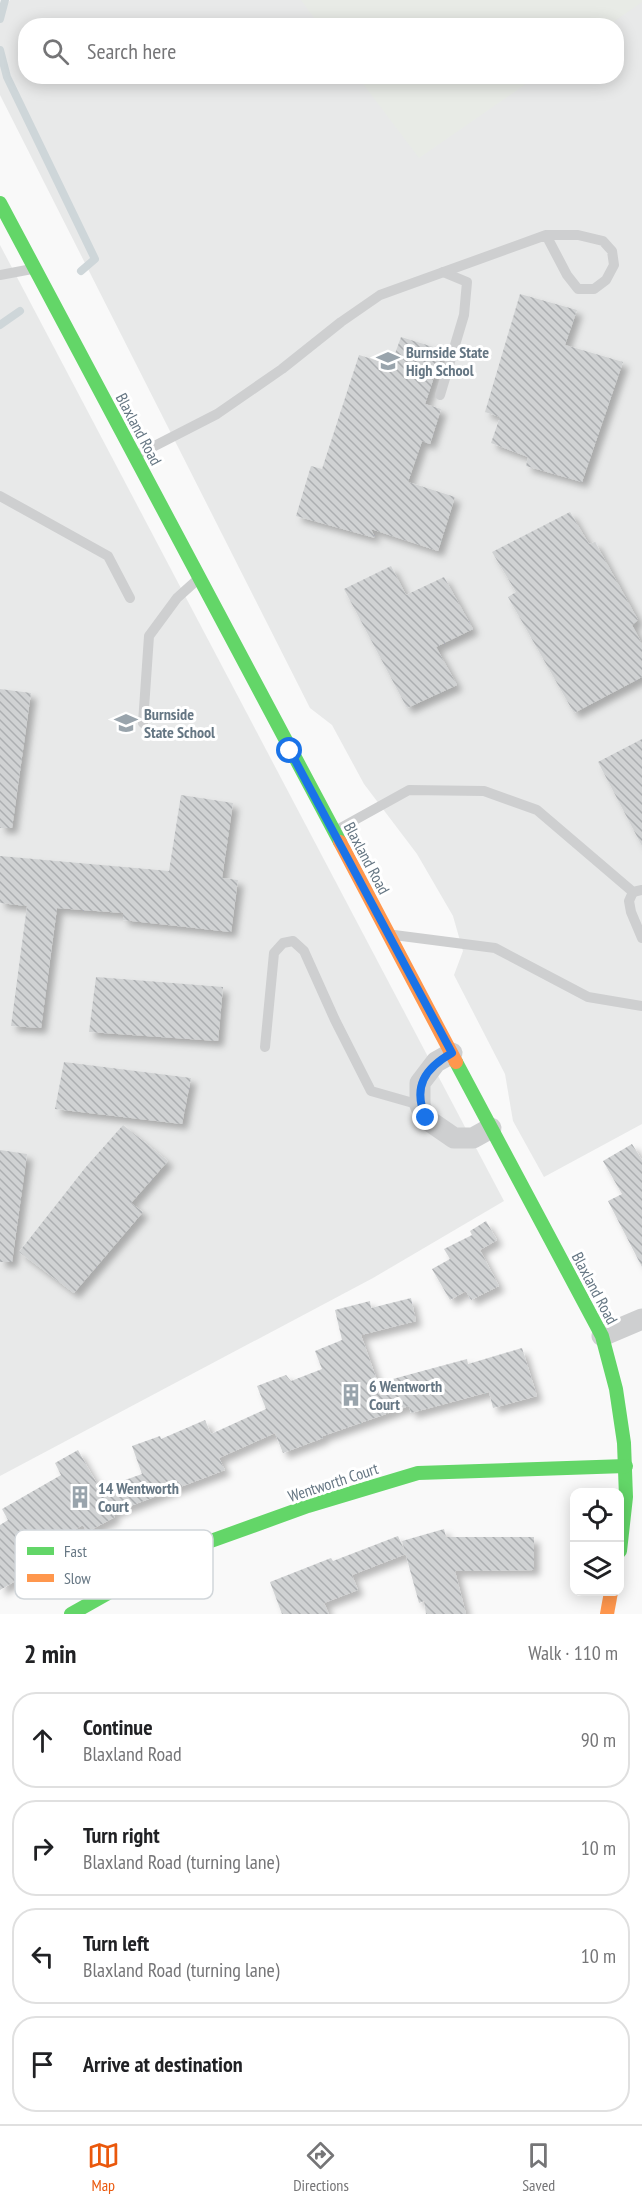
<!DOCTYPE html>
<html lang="en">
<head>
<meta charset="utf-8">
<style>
  body { margin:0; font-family:"PT Sans Narrow",sans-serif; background:#f2f2f2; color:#202124 }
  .controls { position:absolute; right:18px; bottom:18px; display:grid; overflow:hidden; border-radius:12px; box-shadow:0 3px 15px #0003 }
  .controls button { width:54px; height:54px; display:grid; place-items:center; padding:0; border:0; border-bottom:2px solid #e0e0e0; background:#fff; color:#202124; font:30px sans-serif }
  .stop { position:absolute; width:18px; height:18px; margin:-14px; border:4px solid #1a73e8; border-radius:50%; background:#fff }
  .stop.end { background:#1a73e8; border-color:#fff; box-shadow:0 2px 6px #0008 }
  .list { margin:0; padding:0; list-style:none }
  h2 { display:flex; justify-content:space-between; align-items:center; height:78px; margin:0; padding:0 24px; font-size:26px }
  h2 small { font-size:20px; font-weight:400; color:#757577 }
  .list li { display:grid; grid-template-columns:39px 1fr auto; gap:18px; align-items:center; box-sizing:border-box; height:96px; margin:0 12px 12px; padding:0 12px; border:2px solid #e0e0e0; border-radius:24px }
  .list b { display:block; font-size:22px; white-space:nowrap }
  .list p { margin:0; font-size:20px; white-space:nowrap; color:#757577 }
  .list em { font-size:20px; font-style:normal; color:#757577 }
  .icon { flex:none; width:33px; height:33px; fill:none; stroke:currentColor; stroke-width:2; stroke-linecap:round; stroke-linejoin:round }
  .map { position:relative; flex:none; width:642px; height:1614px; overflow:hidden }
  .search { position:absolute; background:#fff; box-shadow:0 3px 15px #0003; left:18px; right:18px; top:18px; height:66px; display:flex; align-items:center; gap:15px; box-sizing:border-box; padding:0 21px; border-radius:24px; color:#757577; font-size:22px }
  .sheet { height:510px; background:#fff }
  nav { display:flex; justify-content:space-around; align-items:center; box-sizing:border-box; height:84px; border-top:2px solid #e0e0e0; background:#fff; font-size:16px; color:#757577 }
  nav a { display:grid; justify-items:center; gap:3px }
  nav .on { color:#ea580c }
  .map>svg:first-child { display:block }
  .built { fill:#e8e9e9; fill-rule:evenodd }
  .green { fill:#e8ebe6 }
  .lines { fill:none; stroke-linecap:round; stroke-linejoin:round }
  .stream { stroke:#ced6d9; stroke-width:8 }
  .building { fill:url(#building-back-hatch); filter:url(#shadow) }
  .lane { stroke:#cecfd0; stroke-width:10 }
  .street { stroke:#cecfd0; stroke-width:21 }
  .fast { stroke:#63d668; stroke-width:14 }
  .slow { stroke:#ff974d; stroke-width:14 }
  .route { stroke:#1a73e8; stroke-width:8 }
  .labels { text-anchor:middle; stroke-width:6; stroke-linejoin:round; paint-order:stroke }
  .poi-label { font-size:16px; font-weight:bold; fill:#657683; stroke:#fff; text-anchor:start }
  .street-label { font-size:16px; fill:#657683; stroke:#fff }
  .key { fill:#fff; stroke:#d1d6da; stroke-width:1.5 }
  .key-label { font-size:16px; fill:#657683 }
</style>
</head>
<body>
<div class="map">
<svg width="642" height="1614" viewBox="0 0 642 1614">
  <defs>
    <pattern id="building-back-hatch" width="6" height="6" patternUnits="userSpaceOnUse" patternTransform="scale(1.5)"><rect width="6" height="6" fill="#d0d2d3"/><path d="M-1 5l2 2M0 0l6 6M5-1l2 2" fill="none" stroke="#acafb1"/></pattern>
    <filter id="shadow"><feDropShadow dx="5.5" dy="5.5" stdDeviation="3" flood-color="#0004"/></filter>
  </defs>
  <rect width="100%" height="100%" fill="#f9f9f9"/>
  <g class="built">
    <path d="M10 0H642V1124L544 1177 513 1121 505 1074 454 975 463 951 453 916 417 854 364 784 332 725 310 708 0 95V11ZM26 26H616V76H26Z"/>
    <path d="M0 245 504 1201 373 1278 0 1476Z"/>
  </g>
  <g class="green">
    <path d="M301 0H642V2L609 25 320 26Z"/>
    <path d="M358 77H536L419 158Z"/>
  </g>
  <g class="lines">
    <g class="stream">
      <path d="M0 19 5 0"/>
      <path d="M0 50 7 77 95 259 81 271"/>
      <path d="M0 325 20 311"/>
    </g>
  </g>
  <g class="building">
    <path d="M520 294 577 310 565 345 623 362 582 482 526 466 528 457 491 443 500 417 485 412Z"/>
    <path d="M401 337 443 350 425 404 441 409 430 444 422 441 408 482 455 497 438 551 371 529 375 538 296 516 311 466 322 469 359 355 391 365Z"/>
    <path d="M570 512 589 544 595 542 638 620 632 625 642 644V677L574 713 508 597 516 592 492 552Z"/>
    <path d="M391 566 406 595 444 577 473 629 436 647 457 685 407 708 344 589Z"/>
    <path d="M0 689 31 693 12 828H0Z"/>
    <path d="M642 739V846L598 762Z"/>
    <path d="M181 795 233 803 222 878 238 880 231 932 123 920V913L57 908 41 1028 11 1026 27 906 0 903V856L169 871Z"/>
    <path d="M96 977 223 987 218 1041 89 1032Z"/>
    <path d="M64 1062 191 1078 182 1124 55 1109Z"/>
    <path d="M123 1125 168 1161 131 1203 143 1212 74 1293 19 1252 85 1168Z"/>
    <path d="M632 1144 642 1160V1267L608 1201 622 1194 603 1161Z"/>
    <path d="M0 1150 27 1154 12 1262H0Z"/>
    <path d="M486 1221 497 1240 480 1250 499 1286 471 1300 466 1291 450 1300 432 1269 450 1259 444 1249 472 1235 470 1231Z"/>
    <path d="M411 1298 416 1321 361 1335 378 1383 467 1359 468 1364 522 1348 537 1396 493 1408 489 1392 411 1413 409 1406 323 1436V1438L283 1453 275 1433 219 1458 225 1470 112 1513 115 1517 87 1532 83 1525 51 1543 62 1563 34 1578 31 1572 0 1590V1525L8 1520 2 1509 61 1475 55 1463 78 1450 100 1489 142 1474 132 1446 160 1436 161 1439 205 1420 211 1434 266 1409 257 1386 286 1375 291 1381 322 1369 315 1351 342 1340 335 1310 370 1301 371 1308Z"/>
    <path d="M444 1529 446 1537H534V1570L455 1571 466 1614H426L424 1601 419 1603 402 1541Z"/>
    <path d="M398 1536 406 1554 352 1575 358 1590 324 1603 329 1614H282L270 1582 331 1558 333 1561Z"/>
  </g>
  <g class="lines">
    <g class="lane">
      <path d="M0 275 32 269"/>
      <path d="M440 395 464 315 467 282 443 272"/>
      <path d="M137 455 217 414 282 369 341 322 380 295 546 235H578L603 241 612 251 614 265 606 280 594 289H578L567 275 546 235"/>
      <path d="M0 496 108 556 130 598"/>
      <path d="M143 723 149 636 177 598 197 580"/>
      <path d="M335 831 409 790 484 791 537 810 633 892 642 890"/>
      <path d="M633 892 629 901 631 912 642 938"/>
      <path d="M394 935 495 948 588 997 642 1006"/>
      <path d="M265 1047 274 953 283 943 293 941 304 951 335 1020 371 1091 420 1105"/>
    </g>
    <g class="street">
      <path d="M452 1053 436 1062 420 1083V1105L425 1118 454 1138H473L491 1128"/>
      <path d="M602 1336 642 1319"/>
    </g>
    <g class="fast">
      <path d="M0 203 340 842"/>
      <path d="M456 1062 602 1336 616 1389 624 1443 626 1497 620 1551"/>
      <path d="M71 1614 183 1551 308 1506 418 1473 626 1466"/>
    </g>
    <g class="slow">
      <path d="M340 842 456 1062"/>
      <path d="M607 1614 611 1592"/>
    </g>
  </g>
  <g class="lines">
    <path class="route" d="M290 751 452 1053C425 1068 412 1087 426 1118"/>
  </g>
  <defs>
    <g id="school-bare" transform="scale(1.8)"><path d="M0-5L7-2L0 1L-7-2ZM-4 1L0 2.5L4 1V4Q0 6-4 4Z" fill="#99a4ac" stroke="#fff" stroke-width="2.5" paint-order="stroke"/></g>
    <g id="building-bare" transform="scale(1.8)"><path d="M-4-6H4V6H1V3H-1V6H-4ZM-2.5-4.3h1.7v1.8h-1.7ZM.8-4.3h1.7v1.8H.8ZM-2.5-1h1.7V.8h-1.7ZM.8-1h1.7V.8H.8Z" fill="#99a4ac" stroke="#fff" stroke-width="2.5" paint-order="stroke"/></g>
  </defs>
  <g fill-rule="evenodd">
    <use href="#school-bare" x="388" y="361"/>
    <use href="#school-bare" x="126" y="723"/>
    <use href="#building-bare" x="351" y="1395"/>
    <use href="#building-bare" x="80" y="1497"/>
  </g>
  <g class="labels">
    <g class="poi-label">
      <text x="406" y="358">Burnside State<tspan x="406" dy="18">High School</tspan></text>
      <text x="144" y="720">Burnside<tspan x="144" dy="18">State School</tspan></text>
      <text x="369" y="1392">6 Wentworth<tspan x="369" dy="18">Court</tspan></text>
      <text x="98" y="1494">14 Wentworth<tspan x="98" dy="18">Court</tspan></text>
    </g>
    <g class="street-label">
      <text transform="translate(139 429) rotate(62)" y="6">Blaxland Road</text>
      <text transform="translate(367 858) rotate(62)" y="6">Blaxland Road</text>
      <text transform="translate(595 1288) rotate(62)" y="6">Blaxland Road</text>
      <text transform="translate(333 1482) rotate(-18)" y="6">Wentworth Court</text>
    </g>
  </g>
  <rect x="15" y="1530" width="198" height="69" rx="9" class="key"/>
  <rect x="27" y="1547" width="27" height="8" fill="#63d668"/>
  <rect x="27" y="1574" width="27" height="8" fill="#ff974d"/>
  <g class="key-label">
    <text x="64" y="1557">Fast</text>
    <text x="64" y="1584">Slow</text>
  </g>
</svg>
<div class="controls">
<button><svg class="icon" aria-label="locate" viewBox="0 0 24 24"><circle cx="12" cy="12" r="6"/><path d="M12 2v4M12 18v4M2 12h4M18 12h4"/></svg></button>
<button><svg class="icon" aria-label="layers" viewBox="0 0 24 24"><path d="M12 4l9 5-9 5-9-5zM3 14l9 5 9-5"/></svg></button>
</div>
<div class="stop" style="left:290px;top:751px"></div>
<div class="stop end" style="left:426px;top:1118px"></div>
<div class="search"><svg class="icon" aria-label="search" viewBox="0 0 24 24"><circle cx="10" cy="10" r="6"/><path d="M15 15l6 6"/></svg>Search here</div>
</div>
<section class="sheet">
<h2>2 min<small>Walk · 110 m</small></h2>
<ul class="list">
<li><svg class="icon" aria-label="ahead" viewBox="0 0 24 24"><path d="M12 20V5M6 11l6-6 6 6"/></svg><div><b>Continue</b><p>Blaxland Road</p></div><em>90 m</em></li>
<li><svg class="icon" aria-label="right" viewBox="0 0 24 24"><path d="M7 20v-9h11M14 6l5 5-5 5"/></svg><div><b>Turn right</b><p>Blaxland Road (turning lane)</p></div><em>10 m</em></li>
<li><svg class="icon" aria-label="left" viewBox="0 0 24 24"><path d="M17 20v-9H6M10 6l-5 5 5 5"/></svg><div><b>Turn left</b><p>Blaxland Road (turning lane)</p></div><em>10 m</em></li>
<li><svg class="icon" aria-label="arrive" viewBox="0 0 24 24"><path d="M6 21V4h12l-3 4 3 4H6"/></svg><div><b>Arrive at destination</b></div></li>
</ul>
</section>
<nav>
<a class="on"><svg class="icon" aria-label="map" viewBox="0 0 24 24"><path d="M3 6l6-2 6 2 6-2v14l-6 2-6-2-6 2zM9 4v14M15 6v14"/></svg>Map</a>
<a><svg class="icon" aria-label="directions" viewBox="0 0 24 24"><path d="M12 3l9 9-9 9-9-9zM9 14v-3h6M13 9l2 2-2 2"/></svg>Directions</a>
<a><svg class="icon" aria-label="saved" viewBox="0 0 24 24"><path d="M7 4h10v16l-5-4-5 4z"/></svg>Saved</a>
</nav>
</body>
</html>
